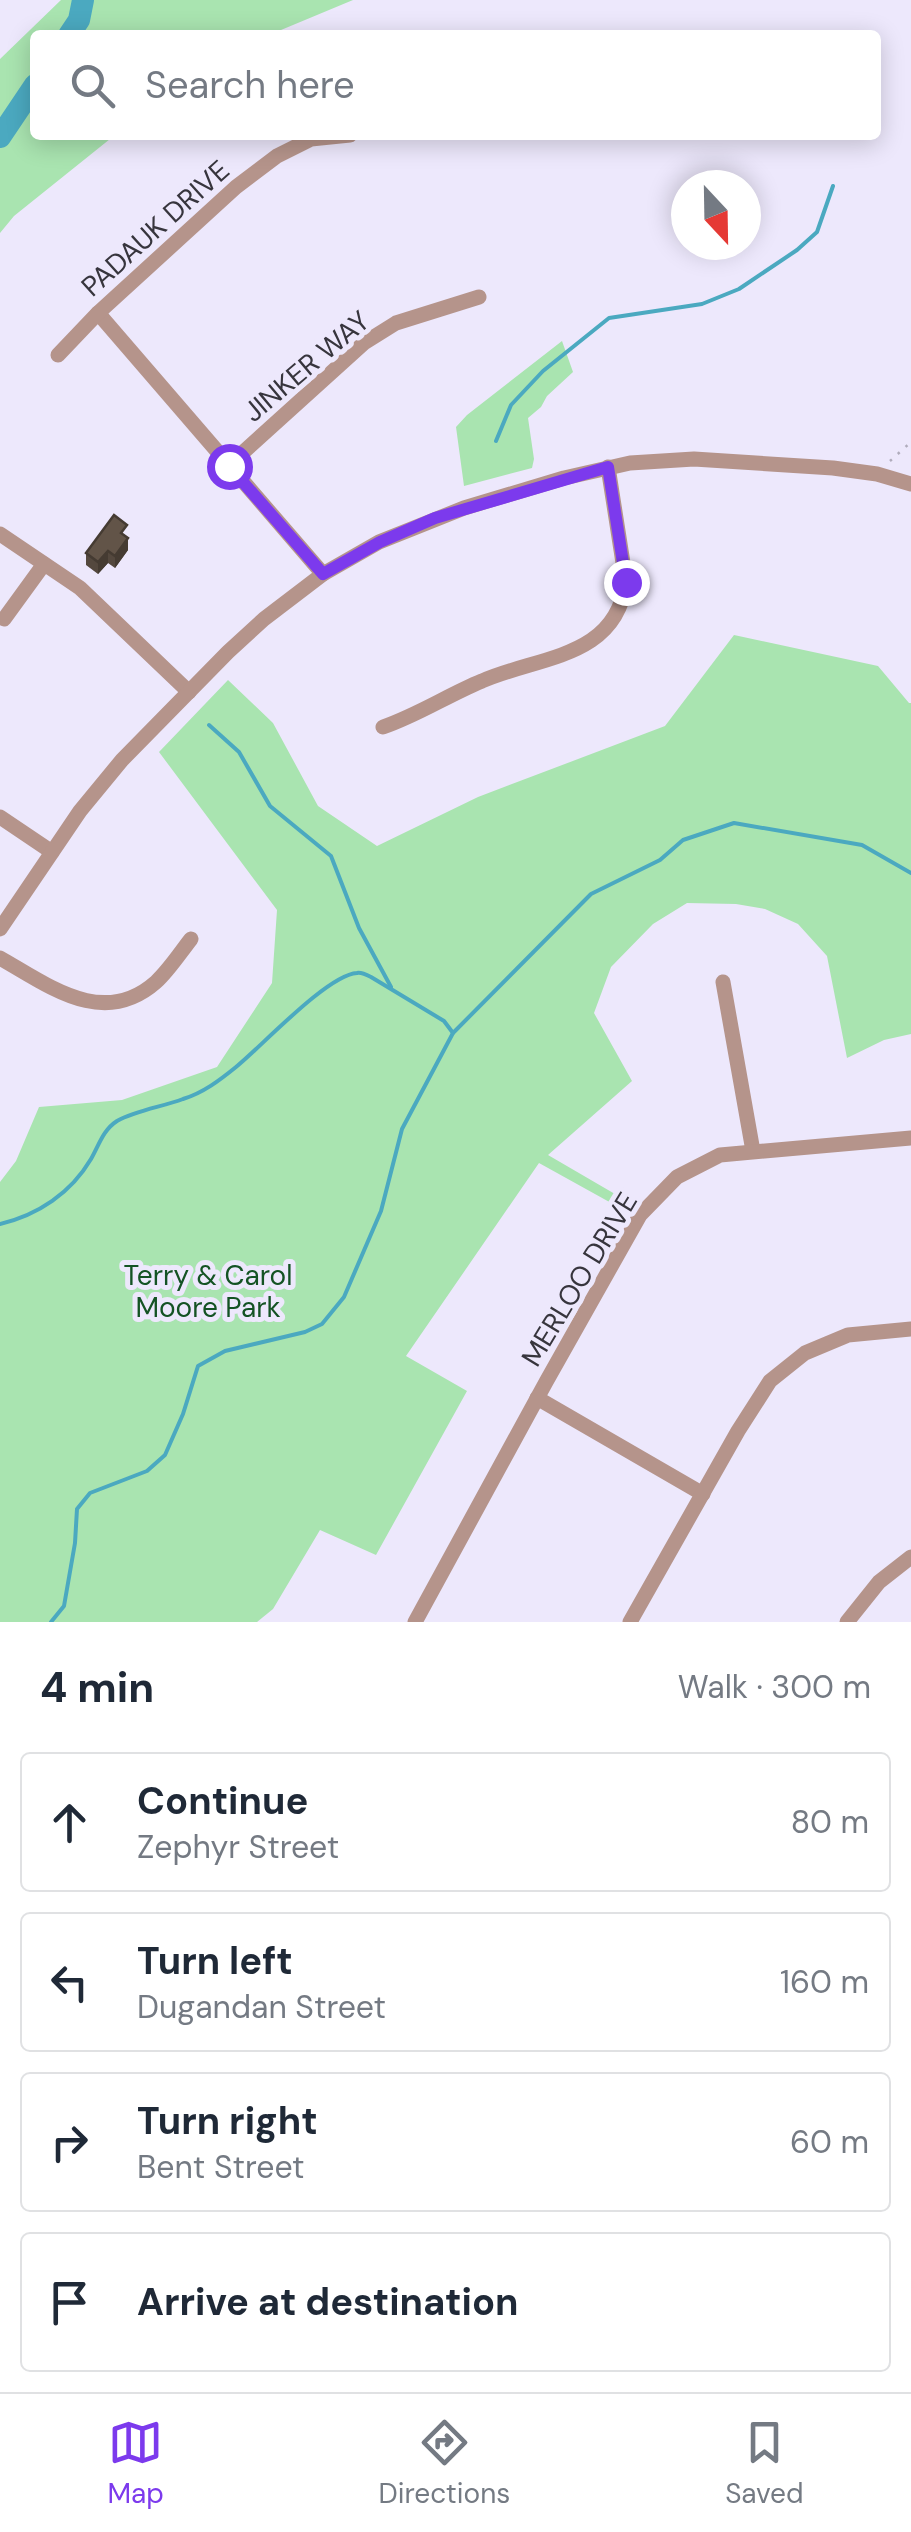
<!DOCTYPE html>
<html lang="en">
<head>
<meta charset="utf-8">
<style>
  body { margin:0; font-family:"DM Sans",sans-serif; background:#f2f2f3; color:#1f2937 }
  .compass { position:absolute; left:671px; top:170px; width:90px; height:90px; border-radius:50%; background:#fff; box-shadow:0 5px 25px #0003; rotate:158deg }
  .stop { position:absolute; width:30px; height:30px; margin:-22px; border:8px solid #7c3aed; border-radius:50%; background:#fff }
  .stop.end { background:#7c3aed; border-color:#fff; box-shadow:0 2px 10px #0008 }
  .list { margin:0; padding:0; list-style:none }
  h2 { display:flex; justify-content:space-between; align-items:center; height:130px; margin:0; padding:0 40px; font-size:42px }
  h2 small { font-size:32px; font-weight:400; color:#747a83 }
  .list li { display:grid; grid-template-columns:65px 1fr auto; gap:30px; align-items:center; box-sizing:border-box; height:140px; margin:0 20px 20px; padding:0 20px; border:2px solid #e0e1e3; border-radius:10px }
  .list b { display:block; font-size:38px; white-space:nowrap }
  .list p { margin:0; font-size:32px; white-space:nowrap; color:#747a83 }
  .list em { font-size:32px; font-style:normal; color:#747a83 }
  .icon { flex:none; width:55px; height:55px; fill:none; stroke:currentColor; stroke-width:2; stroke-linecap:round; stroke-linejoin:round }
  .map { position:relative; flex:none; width:911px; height:1622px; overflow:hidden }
  .search { position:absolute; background:#fff; box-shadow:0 5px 25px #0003; left:30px; right:30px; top:30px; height:110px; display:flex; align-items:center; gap:25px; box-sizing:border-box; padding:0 35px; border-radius:10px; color:#747a83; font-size:38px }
  .sheet { height:770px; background:#fff }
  nav { display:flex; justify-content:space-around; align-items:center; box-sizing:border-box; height:140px; border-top:2px solid #e0e1e3; background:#fff; font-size:28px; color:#747a83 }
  nav a { display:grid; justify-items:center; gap:5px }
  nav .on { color:#7c3aed }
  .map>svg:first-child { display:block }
  .green { fill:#a9e4b0 }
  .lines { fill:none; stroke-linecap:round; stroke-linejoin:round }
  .stream { stroke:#4ba9c0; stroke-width:4 }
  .river { stroke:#4ba9c0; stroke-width:22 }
  .path { stroke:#b0acbc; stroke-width:2.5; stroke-dasharray:2.5 8; stroke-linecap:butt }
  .minor { stroke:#b5948b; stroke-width:15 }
  .wall { fill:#54483e }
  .shaded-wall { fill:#453b32 }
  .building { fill:#625448; stroke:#453b32; stroke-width:2.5 }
  .route { stroke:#7c3aed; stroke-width:12 }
  .labels { text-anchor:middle; stroke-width:10; stroke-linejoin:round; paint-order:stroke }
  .street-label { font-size:28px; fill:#37353d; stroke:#ede8fc }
  .park-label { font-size:28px; fill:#145324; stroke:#ede8fc }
</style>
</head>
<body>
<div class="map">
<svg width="911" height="1622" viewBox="0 0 911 1622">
  <rect width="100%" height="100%" fill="#ede8fc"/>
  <g class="green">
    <path d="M61 0H353L269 35H35V135H115L14 216 0 233V59Z"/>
    <path d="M562 341 573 372 547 396 541 407 528 418 534 459 532 468 464 486 456 427 467 415Z"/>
    <path d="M734 635 878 666 909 703H911V1034L884 1040 847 1058 827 956 798 924 765 909 736 904 687 903 653 924 611 967 594 1013 632 1081 548 1155 627 1201 622 1209 539 1163 406 1356 467 1391 376 1555 320 1530 273 1609 257 1622H0V1182L16 1161 39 1107 122 1100 217 1067 272 983 277 910 159 752 228 680 273 723 318 806 377 846 478 797 665 726Z"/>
  </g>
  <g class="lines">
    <g class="stream">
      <path d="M496 441 511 405 543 371 609 318 702 304 739 289 797 250 817 232 833 186"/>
      <path d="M209 725 239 752 270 806 331 856 359 928 391 987"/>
      <path d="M0 1224C38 1215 71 1193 91 1159 99 1145 103 1130 117 1121 137 1110 162 1107 183 1099 203 1093 220 1080 236 1067 261 1047 327 975 357 973 361 972 367 975 371 977L444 1021 453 1033"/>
      <path d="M51 1622 64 1606 75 1543 77 1509 90 1493 147 1471 165 1455 183 1414 198 1366 225 1351 305 1332 322 1324 344 1297 381 1211 402 1129 453 1033 591 894 660 860 683 840 734 823 862 845 911 873"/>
    </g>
    <g class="river">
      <path d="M69 35 79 20 83 0"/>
      <path d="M0 137 35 85"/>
    </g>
    <path class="path" d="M890 461 911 442"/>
    <g class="minor">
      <path d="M98 313 323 574"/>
      <path d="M58 355 98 313 236 187 277 156 311 139 350 135"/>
      <path d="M229 465 364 343 396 323 479 297"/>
      <path d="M0 534 80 588 189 692"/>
      <path d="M4 619 44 564"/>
      <path d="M383 727C418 715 448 695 482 681 538 656 616 659 626 582L608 467"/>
      <path d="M0 817 52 852"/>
      <path d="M0 929 80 811 122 760 228 652 264 619 323 574 379 542 464 508 564 478 630 463 694 459 833 468 877 474 911 484"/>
      <path d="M0 958C48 985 103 1029 156 982 169 970 180 953 191 939"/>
      <path d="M723 982 753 1151"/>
      <path d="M537 1398 703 1494"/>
      <path d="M415 1622 546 1382 640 1215 677 1177 720 1155 911 1138"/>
      <path d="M630 1622 738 1431 770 1381 805 1353 848 1335 911 1329"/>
      <path d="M847 1622 879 1582 911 1557"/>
    </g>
  </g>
  <path class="wall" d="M126 537 128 550 115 568 108 563 98 574 86 565V553Z"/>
  <g class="shaded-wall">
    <path d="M128 538V550L115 568V556Z"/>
    <path d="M108 551V563L98 574V562Z"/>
  </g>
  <path class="building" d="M114 515 127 525 121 533 128 538 115 556 108 551 98 562 86 553Z"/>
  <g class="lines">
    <path class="route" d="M229 466 323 574 380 542 435 518 608 467 626 582"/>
  </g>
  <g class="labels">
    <g class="street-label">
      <text transform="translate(155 228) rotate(-42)" y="10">PADAUK DRIVE</text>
      <text transform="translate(306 366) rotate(-40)" y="10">JINKER WAY</text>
      <text transform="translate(579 1279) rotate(-59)" y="10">MERLOO DRIVE</text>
    </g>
    <g class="park-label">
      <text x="208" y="1285">Terry &amp; Carol<tspan x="208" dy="32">Moore Park</tspan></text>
    </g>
  </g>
</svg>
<svg class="compass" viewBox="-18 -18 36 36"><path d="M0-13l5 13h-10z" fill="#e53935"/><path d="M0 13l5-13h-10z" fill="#747a83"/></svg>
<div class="stop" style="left:229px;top:466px"></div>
<div class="stop end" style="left:626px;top:582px"></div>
<div class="search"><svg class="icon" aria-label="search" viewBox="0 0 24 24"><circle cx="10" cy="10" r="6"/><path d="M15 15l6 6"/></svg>Search here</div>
</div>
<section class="sheet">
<h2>4 min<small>Walk · 300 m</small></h2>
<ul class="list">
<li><svg class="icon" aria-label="ahead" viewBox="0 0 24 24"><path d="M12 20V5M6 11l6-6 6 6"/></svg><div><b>Continue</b><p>Zephyr Street</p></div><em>80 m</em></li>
<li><svg class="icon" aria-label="left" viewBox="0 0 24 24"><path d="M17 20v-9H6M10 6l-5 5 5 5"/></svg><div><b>Turn left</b><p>Dugandan Street</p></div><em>160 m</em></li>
<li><svg class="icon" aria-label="right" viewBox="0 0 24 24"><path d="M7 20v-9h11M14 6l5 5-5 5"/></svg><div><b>Turn right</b><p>Bent Street</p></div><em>60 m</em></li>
<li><svg class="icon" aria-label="arrive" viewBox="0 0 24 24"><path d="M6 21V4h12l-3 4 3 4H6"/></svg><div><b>Arrive at destination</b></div></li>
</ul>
</section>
<nav>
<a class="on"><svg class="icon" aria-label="map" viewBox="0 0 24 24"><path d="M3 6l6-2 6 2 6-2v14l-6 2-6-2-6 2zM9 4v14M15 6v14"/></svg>Map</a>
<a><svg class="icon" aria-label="directions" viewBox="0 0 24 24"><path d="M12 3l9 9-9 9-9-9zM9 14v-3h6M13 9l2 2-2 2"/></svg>Directions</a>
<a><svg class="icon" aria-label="saved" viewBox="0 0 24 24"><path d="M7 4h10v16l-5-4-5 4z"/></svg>Saved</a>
</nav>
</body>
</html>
